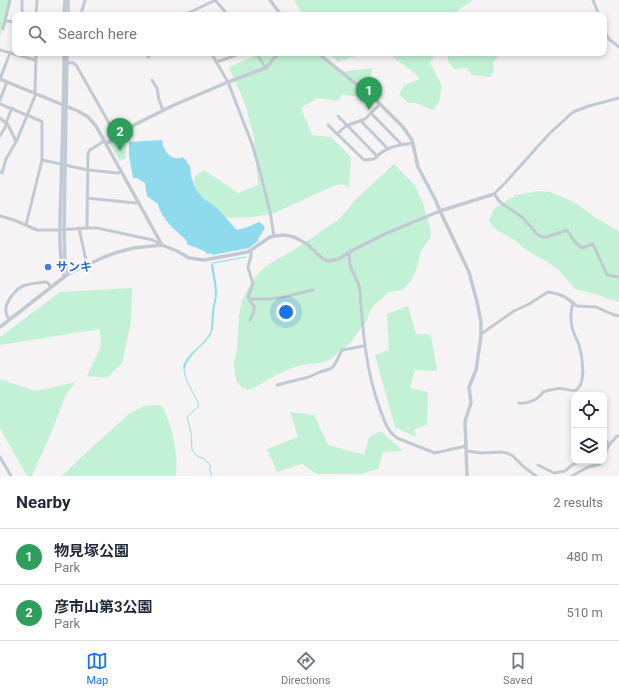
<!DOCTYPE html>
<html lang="en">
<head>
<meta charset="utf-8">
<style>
  body { margin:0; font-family:Roboto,"Noto Sans JP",sans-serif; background:#f6f6f7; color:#1f2937 }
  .controls { position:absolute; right:12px; bottom:12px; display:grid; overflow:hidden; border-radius:8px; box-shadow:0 2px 6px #0003 }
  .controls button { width:36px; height:36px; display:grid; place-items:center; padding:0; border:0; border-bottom:1px solid #e0e1e3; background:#fff; color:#1f2937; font:20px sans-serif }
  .you { position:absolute; left:286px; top:312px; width:14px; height:14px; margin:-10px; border:3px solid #fff; border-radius:50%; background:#1a73e8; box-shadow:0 0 0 6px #1a73e833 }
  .badge { display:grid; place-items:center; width:26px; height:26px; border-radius:50%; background:#1a73e8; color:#fff; font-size:13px; font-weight:700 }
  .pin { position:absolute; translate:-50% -33px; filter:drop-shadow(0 1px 2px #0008) }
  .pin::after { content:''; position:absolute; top:21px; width:14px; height:12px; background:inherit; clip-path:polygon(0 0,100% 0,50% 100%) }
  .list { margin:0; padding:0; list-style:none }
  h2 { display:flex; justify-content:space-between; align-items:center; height:52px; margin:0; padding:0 16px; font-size:17px }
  h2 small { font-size:13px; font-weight:400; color:#747a83 }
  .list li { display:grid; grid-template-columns:26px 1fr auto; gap:12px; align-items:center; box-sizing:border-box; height:56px; padding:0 16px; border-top:1px solid #e0e1e3 }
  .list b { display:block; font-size:15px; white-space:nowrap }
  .list p { margin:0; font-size:13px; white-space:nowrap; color:#747a83 }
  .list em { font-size:13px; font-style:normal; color:#747a83 }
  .icon { flex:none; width:22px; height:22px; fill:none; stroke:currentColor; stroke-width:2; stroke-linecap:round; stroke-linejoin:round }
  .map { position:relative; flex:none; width:619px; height:476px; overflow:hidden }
  .search { position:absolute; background:#fff; box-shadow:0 2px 6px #0003; left:12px; right:12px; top:12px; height:44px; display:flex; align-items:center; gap:10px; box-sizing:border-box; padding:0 14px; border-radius:8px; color:#747a83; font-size:15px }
  .sheet { height:164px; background:#fff }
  nav { display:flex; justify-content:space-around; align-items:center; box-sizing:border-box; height:56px; border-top:1px solid #e0e1e3; background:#fff; font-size:11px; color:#747a83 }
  nav a { display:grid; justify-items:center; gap:2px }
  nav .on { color:#1a73e8 }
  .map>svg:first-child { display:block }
  .green { fill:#c3f1d5 }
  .water { fill:#90daee }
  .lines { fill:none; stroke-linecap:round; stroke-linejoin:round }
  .stream { stroke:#90daee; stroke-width:1 }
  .minor { stroke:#c1cad2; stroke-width:3 }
  .tertiary { stroke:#c1cad2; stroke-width:3.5 }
  .shop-dot { fill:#3f7fe0; stroke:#fff; stroke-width:1.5 }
  .labels { text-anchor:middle; stroke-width:4; stroke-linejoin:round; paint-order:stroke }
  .shop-label { font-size:12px; font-weight:bold; fill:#366cbe; stroke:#fff; text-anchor:start }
</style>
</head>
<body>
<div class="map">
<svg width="619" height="476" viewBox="0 0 619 476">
  <rect width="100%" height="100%" fill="#f5f3f3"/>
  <g class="green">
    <path d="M0 0H9L0 37Z"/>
    <path d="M294 0H473L461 8 454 15H303Z"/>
    <path d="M259 53H320L340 72 373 68 363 98 342 94 339 101 317 98 301 108 312 135 331 137 351 157 349 187C342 183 339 184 331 187L275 213 252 217 227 218 221 217 195 190 194 177 204 170 238 193 258 185 254 137 245 104 229 67 257 55Z"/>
    <path d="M329 53H359L358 55 338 62Z"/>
    <path d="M392 53H435L430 63 442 86 439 102 433 110 416 103H409L399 95 404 85 420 79 417 75 393 57Z"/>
    <path d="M447 53H501L493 62 494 72 490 77 472 75 467 68 454 69 448 61Z"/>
    <path d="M118 138 126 144V158L120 161 110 144Z"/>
    <path d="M394 164 415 185 424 206 431 231 430 238 421 251 416 270 411 281 402 290 389 292 374 305 369 313 367 320 350 343 328 361 320 363 302 365 289 369 274 376 254 388 248 390 241 387 237 382 235 374 234 363 237 350 239 315 242 301 248 288 256 276 266 266 300 246 339 219 349 208 353 202Z"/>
    <path d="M539 191 550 192 563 197 579 205 594 217 619 231V302L592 293 575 289 558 269 546 261 536 256 524 248 516 241 500 232 493 227 489 220 494 209 515 195Z"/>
    <path d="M132 288 131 322 122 363 107 378 87 376 101 346 100 329 0 345V337L60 292Z"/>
    <path d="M408 306 416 334 431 335 437 371 415 370 410 388 428 392 427 425 414 429 416 437 395 427 375 355 389 350 387 314Z"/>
    <path d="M0 379 35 391 76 382 66 394 54 426 32 476H27L0 428Z"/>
    <path d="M156 405 162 406C173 427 178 452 176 475L174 476H62L78 460 129 414 144 406Z"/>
    <path d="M290 412 314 415 328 445 364 455 369 438 380 431 403 451 383 452 378 469 361 474H317L302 464 277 472 267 449 298 437Z"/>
  </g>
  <g class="water">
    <path d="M162 140C163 151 171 162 183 157L190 166 191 176 196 190 203 198 217 208 235 228 237 230 248 227 259 222 261 223 265 228 258 239 259 240 249 248 212 255V253L208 254C201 248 194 248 187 244L186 240C175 230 161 219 158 204L147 196 145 183 137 178H133L129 156V142Z"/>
    <path d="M213 264C214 273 217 284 217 293 217 300 214 307 214 314 213 321 214 330 210 336 203 346 188 355 185 368L183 367C187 353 203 346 210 333 212 328 211 320 212 314 212 307 215 300 215 293 215 283 212 274 211 265Z"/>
  </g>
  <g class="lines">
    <g class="stream">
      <path d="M212 265 213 263 246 257"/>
      <path d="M184 367C183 379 195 394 199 406L187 417 191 433 192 450 197 456 204 459 210 465V471L212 476"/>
    </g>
    <g class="minor">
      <path d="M215 0 228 15"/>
      <path d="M593 0 599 15"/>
      <path d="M81 14C82 9 84 5 85 0"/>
      <path d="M22 15V0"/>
      <path d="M36 15 37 0"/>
      <path d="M184 15 216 0"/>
      <path d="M270 15 279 13"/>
      <path d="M5 21 15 22"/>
      <path d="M3 29 10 0"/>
      <path d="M604 31 609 39 619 47"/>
      <path d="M0 50 35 60"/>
      <path d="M211 53 228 82 252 144 261 175 270 212 274 236"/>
      <path d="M256 53 266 68"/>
      <path d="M148 57 152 53"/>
      <path d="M217 62 239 54 238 53"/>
      <path d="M67 63H73L76 65 117 137"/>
      <path d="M0 79 10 53"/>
      <path d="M152 80 157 88 159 100 163 110"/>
      <path d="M619 98 589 106 573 112 549 134 506 182 494 194 500 202 522 217 537 234 542 237H547L567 230 575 242 582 248 593 244 607 275 619 277"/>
      <path d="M0 100 7 82"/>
      <path d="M0 104 41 121 42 122V160L26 225"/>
      <path d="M371 113 401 144"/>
      <path d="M338 116 377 156"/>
      <path d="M0 118 8 125 16 141"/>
      <path d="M361 121 388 149"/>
      <path d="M6 123 12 108"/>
      <path d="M328 125 364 160 374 159C385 147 398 145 413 143"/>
      <path d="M337 134 346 126 365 119 380 104"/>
      <path d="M0 136 7 124"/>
      <path d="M42 160 88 170 118 173 121 172"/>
      <path d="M0 172 2 173 6 159 17 140 35 96 36 53"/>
      <path d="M87 198 135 203 138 202"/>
      <path d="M0 216 14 220 37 230H57L87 228H97L153 240 161 245"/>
      <path d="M79 228 87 265"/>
      <path d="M87 228 88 153 90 150 104 141"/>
      <path d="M349 253 350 266 359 285 360 293C363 332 366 372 380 409 384 420 387 431 397 438L435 453 466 446"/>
      <path d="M249 299H271L283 297 313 290"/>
      <path d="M9 319C7 316 5 312 6 307 8 299 16 289 23 286 30 283 38 283 45 282L48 283 51 287"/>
      <path d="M250 320 254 311V306L250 301 248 297 253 284 248 267 251 256V250"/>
      <path d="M481 334 514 311 529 304 548 292 558 294 565 297 577 306 596 307 614 315 619 316"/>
      <path d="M277 385 309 377 320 372 330 369 333 367 336 362 342 350 364 346"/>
      <path d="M519 403C528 404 538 400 543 392 549 390 558 387 564 389 568 389 573 392 576 390 587 383 582 355 579 345 577 339 573 333 572 327 570 319 571 310 573 302"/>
      <path d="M604 437 609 445"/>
      <path d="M467 451 481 453 501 452 507 453 513 456 524 467 536 476"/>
      <path d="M604 455 609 445 617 436H619"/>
      <path d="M0 457 11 476"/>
      <path d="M538 465 554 473 565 471 572 465 581 461"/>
      <path d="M572 476 588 467 600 464 601 461"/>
    </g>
    <g class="tertiary">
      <path d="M270 0 281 15"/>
      <path d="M64 15 65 0"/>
      <path d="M68 15V0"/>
      <path d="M64 53C64 99 62 145 61 191 60 220 58 249 64 277"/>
      <path d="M67 53 64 230 65 260 68 274"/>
      <path d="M318 53 377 101 403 127 412 140 418 167 435 199 440 211 469 272 477 302 481 321V336L476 370 469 387 471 403 465 421 467 476"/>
      <path d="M0 79 78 111 88 117 96 126 162 245"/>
      <path d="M106 144 136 124 174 105 228 82 266 68 275 57 280 53"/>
      <path d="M0 327 68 274 104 257 118 252 134 248 162 245 177 251 189 258 204 260 248 252 270 237 274 236 284 235 294 237 307 244 323 259 328 261 339 259 351 251 387 233 440 211 494 194"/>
    </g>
  </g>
  <circle class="shop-dot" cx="48" cy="267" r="4"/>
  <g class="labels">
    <g class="shop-label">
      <text x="56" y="271">サンキ</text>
    </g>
  </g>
</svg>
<div class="controls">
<button><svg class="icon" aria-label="locate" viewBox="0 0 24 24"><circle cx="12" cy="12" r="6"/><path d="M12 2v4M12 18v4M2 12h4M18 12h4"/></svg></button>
<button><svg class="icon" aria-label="layers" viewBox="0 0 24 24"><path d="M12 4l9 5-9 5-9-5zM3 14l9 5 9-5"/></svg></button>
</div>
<div class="you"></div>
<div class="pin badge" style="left:369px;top:110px;background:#2e9e5b">1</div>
<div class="pin badge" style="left:120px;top:151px;background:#2e9e5b">2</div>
<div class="search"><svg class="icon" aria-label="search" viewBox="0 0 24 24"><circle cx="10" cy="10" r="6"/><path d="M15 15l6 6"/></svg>Search here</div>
</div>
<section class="sheet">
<h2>Nearby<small>2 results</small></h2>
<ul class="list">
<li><span class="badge" style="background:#2e9e5b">1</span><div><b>物見塚公園</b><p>Park</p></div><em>480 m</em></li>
<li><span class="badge" style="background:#2e9e5b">2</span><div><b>彦市山第3公園</b><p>Park</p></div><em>510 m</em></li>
</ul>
</section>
<nav>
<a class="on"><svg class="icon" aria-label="map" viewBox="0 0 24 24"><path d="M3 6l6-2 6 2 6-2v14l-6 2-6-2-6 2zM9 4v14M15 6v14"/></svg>Map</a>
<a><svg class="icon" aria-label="directions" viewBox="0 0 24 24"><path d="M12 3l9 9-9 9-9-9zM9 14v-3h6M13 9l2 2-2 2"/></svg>Directions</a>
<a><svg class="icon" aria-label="saved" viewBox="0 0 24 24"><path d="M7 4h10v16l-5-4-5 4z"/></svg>Saved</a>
</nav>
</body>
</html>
